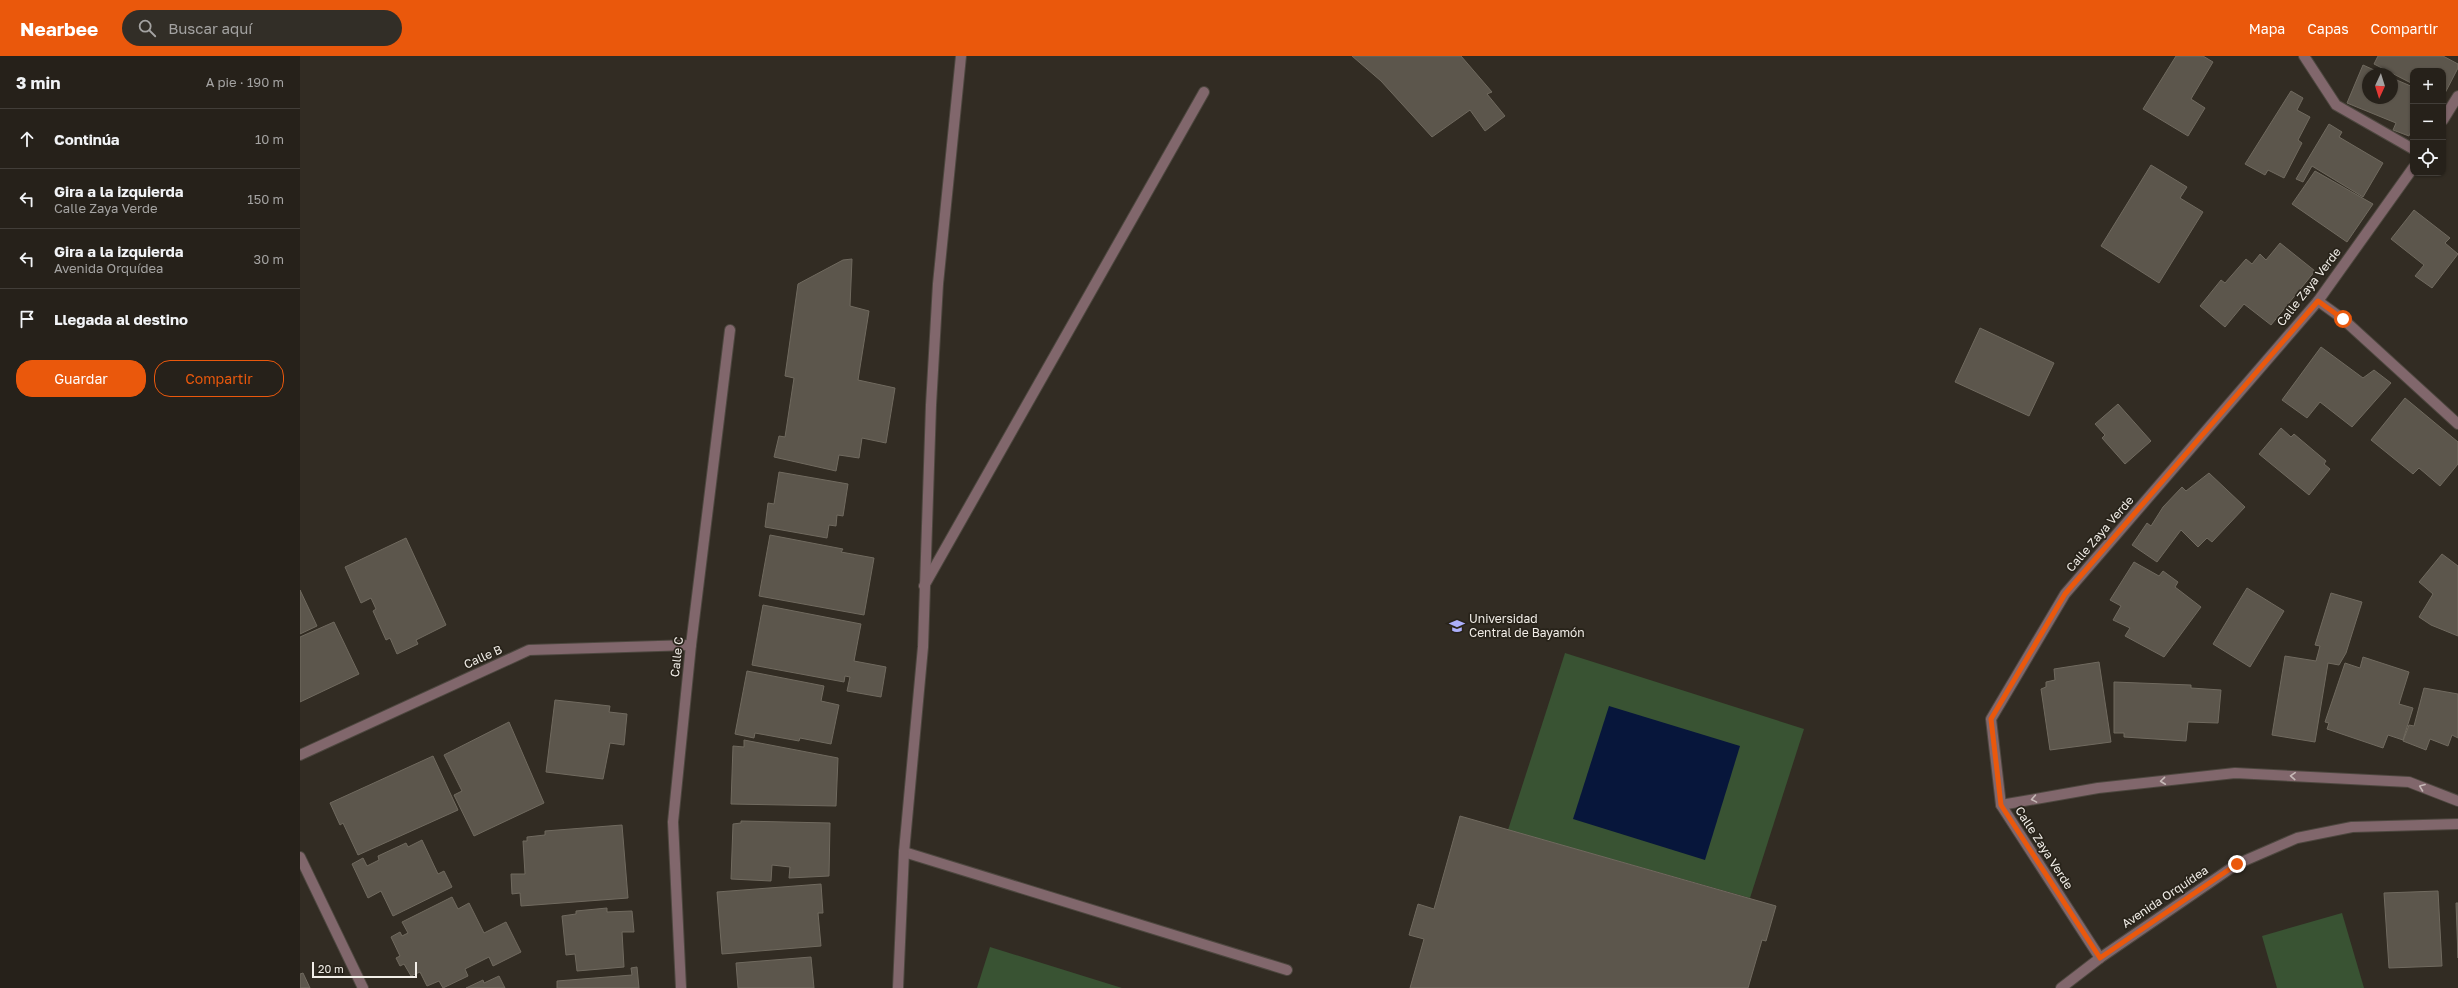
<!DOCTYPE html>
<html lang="es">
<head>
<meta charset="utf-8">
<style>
  body { margin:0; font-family:"Golos Text",sans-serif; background:#322e27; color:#f1f3f6 }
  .controls { position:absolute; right:12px; top:12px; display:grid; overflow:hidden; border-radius:8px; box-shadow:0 1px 3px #0004 }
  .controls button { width:36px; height:36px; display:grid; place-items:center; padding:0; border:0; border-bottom:1px solid #423e39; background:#26211a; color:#f1f3f6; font:20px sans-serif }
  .compass { position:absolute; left:2062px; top:12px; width:36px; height:36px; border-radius:50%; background:#26211a; box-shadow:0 1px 3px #0004; rotate:184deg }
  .scale { position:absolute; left:12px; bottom:10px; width:105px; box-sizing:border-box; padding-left:4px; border:2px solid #f2eee8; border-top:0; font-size:11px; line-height:14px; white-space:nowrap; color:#f2eee8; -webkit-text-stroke:3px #28231a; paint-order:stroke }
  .stop { position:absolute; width:12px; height:12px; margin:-9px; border:3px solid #ea580c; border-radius:50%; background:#fff }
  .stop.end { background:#ea580c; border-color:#fff; box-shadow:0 1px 4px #0008 }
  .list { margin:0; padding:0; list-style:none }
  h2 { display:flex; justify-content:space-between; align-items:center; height:52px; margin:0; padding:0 16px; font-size:17px }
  h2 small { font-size:13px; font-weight:400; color:#a4a3a2 }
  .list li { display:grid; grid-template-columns:26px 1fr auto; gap:12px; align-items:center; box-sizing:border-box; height:60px; padding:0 16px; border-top:1px solid #423e39 }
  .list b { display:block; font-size:15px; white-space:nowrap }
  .list p { margin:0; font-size:13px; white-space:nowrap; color:#a4a3a2 }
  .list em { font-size:13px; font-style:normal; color:#a4a3a2 }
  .actions { display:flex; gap:8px; padding:12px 16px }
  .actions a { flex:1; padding:9px 0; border:1px solid #ea580c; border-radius:16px; text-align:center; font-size:14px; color:#ea580c }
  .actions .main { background:#ea580c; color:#fff }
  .icon { flex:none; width:22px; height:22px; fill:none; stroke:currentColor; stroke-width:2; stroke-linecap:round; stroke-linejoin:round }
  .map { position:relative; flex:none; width:2158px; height:932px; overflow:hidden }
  header { display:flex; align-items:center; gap:24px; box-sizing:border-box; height:56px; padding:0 20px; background:#ea580c; color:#fff }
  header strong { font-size:19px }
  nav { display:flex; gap:22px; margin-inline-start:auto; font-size:14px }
  .search { width:280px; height:36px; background:#322e27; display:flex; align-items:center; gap:10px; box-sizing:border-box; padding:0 14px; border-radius:22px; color:#a4a3a2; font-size:15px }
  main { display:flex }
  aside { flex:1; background:#26211a }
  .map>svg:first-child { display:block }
  .green { fill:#395333 }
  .water { fill:#07163b }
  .building { fill:#5c564c; stroke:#706a5f }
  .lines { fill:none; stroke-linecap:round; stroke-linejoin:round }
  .minor-casing { stroke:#4d473f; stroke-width:12 }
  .minor { stroke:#81676c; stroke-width:10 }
  .oneway { stroke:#c5b8b6 }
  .route { stroke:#ea580c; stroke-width:5 }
  .labels { text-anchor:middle; stroke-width:3.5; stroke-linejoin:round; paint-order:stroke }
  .street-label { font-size:12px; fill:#f2eee8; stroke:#28231a }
  .poi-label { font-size:12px; fill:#f2eee8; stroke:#28231a; text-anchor:start }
</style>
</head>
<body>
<header>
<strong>Nearbee</strong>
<div class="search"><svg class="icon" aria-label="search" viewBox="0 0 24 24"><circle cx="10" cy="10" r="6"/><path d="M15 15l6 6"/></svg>Buscar aquí</div>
<nav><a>Mapa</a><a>Capas</a><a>Compartir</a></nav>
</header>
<main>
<aside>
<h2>3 min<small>A pie · 190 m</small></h2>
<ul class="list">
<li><svg class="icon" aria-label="ahead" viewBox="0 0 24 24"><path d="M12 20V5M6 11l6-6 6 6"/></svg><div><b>Continúa</b></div><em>10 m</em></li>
<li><svg class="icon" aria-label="left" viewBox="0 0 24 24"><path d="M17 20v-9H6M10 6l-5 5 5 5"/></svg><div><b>Gira a la izquierda</b><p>Calle Zaya Verde</p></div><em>150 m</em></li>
<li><svg class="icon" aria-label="left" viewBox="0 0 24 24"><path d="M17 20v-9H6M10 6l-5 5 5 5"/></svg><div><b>Gira a la izquierda</b><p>Avenida Orquídea</p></div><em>30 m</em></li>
<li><svg class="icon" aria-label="arrive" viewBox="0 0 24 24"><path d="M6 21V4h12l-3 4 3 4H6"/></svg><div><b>Llegada al destino</b></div></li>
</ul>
<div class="actions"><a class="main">Guardar</a><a>Compartir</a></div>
</aside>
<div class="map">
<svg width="2158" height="932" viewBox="0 0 2158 932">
  <rect width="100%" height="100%" fill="#322c23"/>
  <g class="green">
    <path d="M1265 597 1504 673 1450 842 1208 774Z"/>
    <path d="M2042 857 2064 932H1977L1962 880Z"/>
    <path d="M690 891 822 932H677Z"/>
  </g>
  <path class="water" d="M1309 650 1440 690 1405 804 1273 763Z"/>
  <g class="building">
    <path d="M1052 0H1161L1192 36 1187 38 1205 60 1185 75 1170 54 1132 81 1081 25Z"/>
    <path d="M1876 0H1903L1913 6 1891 43 1905 52 1888 80 1843 53Z"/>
    <path d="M2078 0H2143L2158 8V12L2143 41V15H2113V28L2074 8Z"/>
    <path d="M2063 9 2083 18H2068V42H2092V22L2113 31V70L2109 80 2093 74 2096 67 2047 47Z"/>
    <path d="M1991 35 2003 42 1997 54 2010 61 1998 84 2002 87 1984 122 1968 114 1965 119 1945 108Z"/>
    <path d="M2029 68 2042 76 2039 81 2083 107 2063 141 2012 110 2003 126 1996 123Z"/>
    <path d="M1851 109 1887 131 1880 142 1903 156 1859 227 1801 190Z"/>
    <path d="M2015 115 2073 148 2047 186 1992 148Z"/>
    <path d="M2114 154 2150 182 2145 187 2158 198 2132 232 2115 220 2124 209 2091 183Z"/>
    <path d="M1980 187 2015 215 1971 269 1944 248 1925 271 1900 250 1921 224 1925 227 1946 203 1952 208 1960 198 1966 204Z"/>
    <path d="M552 203 550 250 569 255 558 324 595 332 586 387 562 382 559 402 539 399 536 415 474 401 479 380 485 381 494 322 485 320 498 228 543 204Z"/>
    <path d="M1680 272 1754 307 1729 360 1655 326Z"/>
    <path d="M2021 291 2063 322 2074 314 2091 327 2052 371 2020 346 2007 362 1982 344Z"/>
    <path d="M2105 342 2158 386V408L2140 430 2119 412 2113 418 2071 384Z"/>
    <path d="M1818 348 1851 385 1825 408 1802 382 1805 379 1795 368Z"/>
    <path d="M1981 372 1991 381 1994 378 2026 405 2024 408 2030 413 2009 439 1959 398Z"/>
    <path d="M479 416 548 428 543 460 537 459 536 470 529 469 527 482 465 471 468 447 474 448Z"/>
    <path d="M1909 417 1945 451 1912 486 1907 482 1898 491 1881 474 1857 506 1832 489 1847 467 1851 470 1863 451 1882 431 1886 435Z"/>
    <path d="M470 479 543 493 541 496 574 502 564 559 459 540Z"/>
    <path d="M106 482 146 569 116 584 118 588 97 598 90 582 86 584 73 555 76 553 71 542 61 547 45 511Z"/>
    <path d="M2142 498 2158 510V580L2131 569 2119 561 2133 538 2119 526Z"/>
    <path d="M1834 506 1859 520 1863 515 1878 526 1875 531 1901 551 1864 601 1825 580 1830 572 1813 564 1821 550 1810 544Z"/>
    <path d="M1947 532 1984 555 1950 611 1913 588Z"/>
    <path d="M0 534 17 570 0 578Z"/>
    <path d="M2031 537 2062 546 2046 597 2039 609 2028 607 2015 686 1972 679 1985 600 2016 605 2020 590 2015 589Z"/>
    <path d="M463 549 561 568 554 605 586 611 581 641 547 635 550 621 545 620 544 626 452 609Z"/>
    <path d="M34 566 59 618 0 646V581Z"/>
    <path d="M2063 601 2109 616 2099 648 2113 652 2103 684 2088 679 2083 692 2027 673 2029 667 2025 666 2045 607 2060 612Z"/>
    <path d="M1799 606 1811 686 1750 694 1741 633 1746 631V626L1755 624 1754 613Z"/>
    <path d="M447 615 524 630 521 645 539 649 531 688 500 682 499 685 455 677 454 682 435 678Z"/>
    <path d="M1814 626 1891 629V632L1921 634 1918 667 1888 666 1886 685 1824 681V677H1814Z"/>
    <path d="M2124 632 2158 638V682L2152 679 2148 690 2130 683 2126 694 2103 685 2109 669 2114 670Z"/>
    <path d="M255 644 310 650 309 656 327 658 324 689 310 687 303 723 246 716Z"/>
    <path d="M209 666 244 747 174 780 154 739 162 735 144 699Z"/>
    <path d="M444 684 538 702 536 750 431 748 433 690 444 691Z"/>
    <path d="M133 700 158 754 58 799 43 767 40 769 30 747Z"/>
    <path d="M1160 760 1476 850 1466 885 1462 884 1448 932H1110L1124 883 1109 879 1118 848 1134 853Z"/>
    <path d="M441 765 530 767 529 820 489 822 490 811 472 809 471 825 431 823 433 768 441 767Z"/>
    <path d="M322 769 328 842 221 850 220 837 212 838 211 818H225L223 785H227V781L245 779V775Z"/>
    <path d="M122 784 138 818 144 815 152 831 93 860 81 835 68 842 52 808 63 802 67 810 79 804 78 800 106 787 108 791Z"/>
    <path d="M521 828 523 857H518L521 890 422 898 417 836Z"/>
    <path d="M2138 835 2142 910 2089 912 2084 837Z"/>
    <path d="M152 841 158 853 169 847 184 877 206 866 221 896 193 910 189 901 165 913 168 920 143 932 139 925 127 930 120 916 111 920 104 908 100 910 96 902 100 900 91 881 100 876 102 880 108 877 102 866Z"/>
    <path d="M2156 847H2158V902Z"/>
    <path d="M307 852V856L332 855 334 876H322L324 911 277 915 275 898 266 899 262 860 276 858V855Z"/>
    <path d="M511 901 514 932H438L436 907Z"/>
    <path d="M337 911 339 932H257V925L332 919 331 912Z"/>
    <path d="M3 917 10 932H0V918Z"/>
    <path d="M199 920 205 932H166L183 924 184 927Z"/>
  </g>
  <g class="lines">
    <g class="minor-casing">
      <g id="minor">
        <path d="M2004 0 2036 49 2113 93"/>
        <path d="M2143 64 2158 40"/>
        <path d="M2018 245 2043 263 2158 368"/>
        <path d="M624 530 904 36"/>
        <path d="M0 699 229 594 391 589"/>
        <path d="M1701 749 1798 732 1935 717 2109 726 2158 745"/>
        <path d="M604 796 987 914"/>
        <path d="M0 801 63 932"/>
        <path d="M1800 902 1701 749 1691 663 1765 538 2018 245 2113 112"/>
        <path d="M381 932 373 766 391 589 430 274"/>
        <path d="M598 932 604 796 623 591 631 349 638 228 661 0"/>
        <path d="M1761 932 1800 902 1937 808 1997 782 2052 771 2158 768"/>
      </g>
    </g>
    <use href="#minor" class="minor"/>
  </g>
  <defs><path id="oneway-chevron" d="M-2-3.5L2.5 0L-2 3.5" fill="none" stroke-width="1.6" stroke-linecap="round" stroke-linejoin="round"/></defs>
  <g class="oneway">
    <use href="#oneway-chevron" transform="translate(1993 720) rotate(-177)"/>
    <use href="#oneway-chevron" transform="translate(1863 725) rotate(174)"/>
    <use href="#oneway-chevron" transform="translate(2122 731) rotate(-159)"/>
    <use href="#oneway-chevron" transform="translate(1734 743) rotate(170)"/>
  </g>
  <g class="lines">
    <path class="route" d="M1937 808 1800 902 1701 749 1691 663 1765 538 2018 245 2043 263"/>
  </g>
  <defs>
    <g id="university-bare" transform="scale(1.2)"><path d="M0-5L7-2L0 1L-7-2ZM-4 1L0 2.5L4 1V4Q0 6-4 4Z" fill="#acaffb" stroke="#28231a" stroke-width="2.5" paint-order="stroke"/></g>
  </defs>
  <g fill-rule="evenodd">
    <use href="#university-bare" x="1157" y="570"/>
  </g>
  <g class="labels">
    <g class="street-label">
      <text transform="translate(2009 231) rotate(-52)" y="4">Calle Zaya Verde</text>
      <text transform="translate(1800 478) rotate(-49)" y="4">Calle Zaya Verde</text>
      <text transform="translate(183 601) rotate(-24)" y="4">Calle B</text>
      <text transform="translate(377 601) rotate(-84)" y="4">Calle C</text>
      <text transform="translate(1744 792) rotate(57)" y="4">Calle Zaya Verde</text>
      <text transform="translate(1865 841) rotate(-34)" y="4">Avenida Orquídea</text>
    </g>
    <g class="poi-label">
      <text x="1169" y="567">Universidad<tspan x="1169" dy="14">Central de Bayamón</tspan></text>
    </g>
  </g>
</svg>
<div class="controls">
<button>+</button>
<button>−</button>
<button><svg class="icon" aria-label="locate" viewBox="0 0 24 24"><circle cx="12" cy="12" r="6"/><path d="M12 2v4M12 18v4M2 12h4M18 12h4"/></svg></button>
</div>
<svg class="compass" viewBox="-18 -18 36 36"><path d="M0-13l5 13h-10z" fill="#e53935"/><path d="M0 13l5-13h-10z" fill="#a4a3a2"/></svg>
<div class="scale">20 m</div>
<div class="stop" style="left:2043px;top:263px"></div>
<div class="stop end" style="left:1937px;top:808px"></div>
</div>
</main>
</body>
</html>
